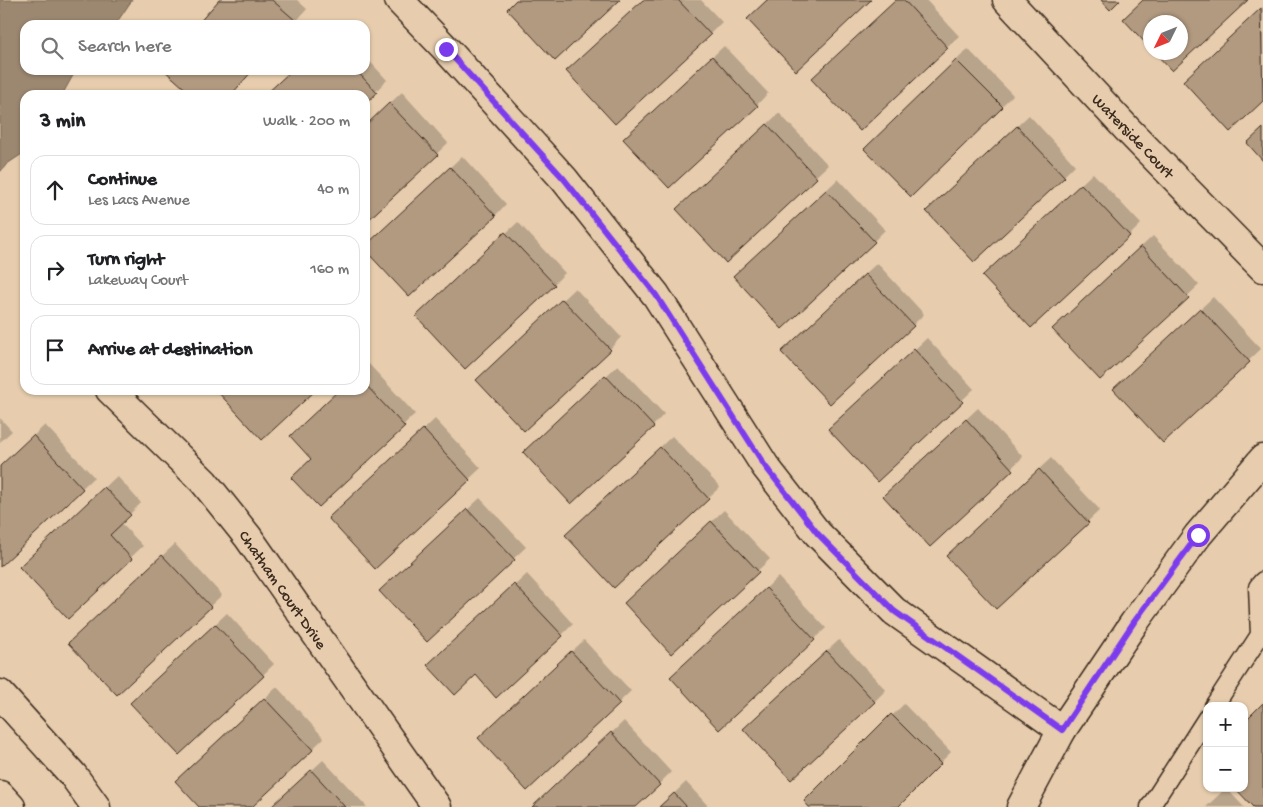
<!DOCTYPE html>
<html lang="en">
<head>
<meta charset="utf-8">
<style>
  body { margin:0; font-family:"Gochi Hand",sans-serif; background:#f2f2f2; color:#202124 }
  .controls { position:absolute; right:15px; bottom:15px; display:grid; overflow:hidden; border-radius:10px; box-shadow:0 1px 4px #0004 }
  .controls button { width:45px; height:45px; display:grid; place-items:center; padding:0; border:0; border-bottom:1px solid #e0e0e0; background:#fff; color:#202124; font:25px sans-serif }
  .compass { position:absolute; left:1143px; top:15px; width:45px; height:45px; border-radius:50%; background:#fff; box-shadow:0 1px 4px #0004; rotate:227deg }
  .stop { position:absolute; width:15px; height:15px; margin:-11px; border:4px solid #7c3aed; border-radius:50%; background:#fff }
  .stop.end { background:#7c3aed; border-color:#fff; box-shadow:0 1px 5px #0008 }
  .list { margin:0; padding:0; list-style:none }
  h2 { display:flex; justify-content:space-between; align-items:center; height:65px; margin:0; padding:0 20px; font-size:21px }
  h2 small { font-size:16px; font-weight:400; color:#757577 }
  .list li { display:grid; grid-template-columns:32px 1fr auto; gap:15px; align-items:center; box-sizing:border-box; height:70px; margin:0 10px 10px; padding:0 10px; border:1px solid #e0e0e0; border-radius:15px }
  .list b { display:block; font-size:19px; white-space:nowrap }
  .list p { margin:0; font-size:16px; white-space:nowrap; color:#757577 }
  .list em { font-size:16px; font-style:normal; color:#757577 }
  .icon { flex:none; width:28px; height:28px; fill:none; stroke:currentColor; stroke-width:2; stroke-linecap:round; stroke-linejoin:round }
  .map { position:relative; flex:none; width:1263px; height:807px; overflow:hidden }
  .search { position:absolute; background:#fff; box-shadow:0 1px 4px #0004; left:20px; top:20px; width:350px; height:55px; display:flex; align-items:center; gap:12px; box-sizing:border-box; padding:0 18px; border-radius:15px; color:#757577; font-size:19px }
  .panel { position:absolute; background:#fff; box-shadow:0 1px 4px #0004; left:20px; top:90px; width:350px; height:305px; border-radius:15px }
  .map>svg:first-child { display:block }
  .water { fill:#9c8770; stroke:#75624f }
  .shadow { fill:#0003 }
  .building { fill:#b29a81; stroke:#3b2a1e }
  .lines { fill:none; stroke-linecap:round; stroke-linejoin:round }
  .service-casing { stroke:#3b2a1e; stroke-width:21 }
  .minor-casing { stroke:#3b2a1e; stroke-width:31 }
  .tertiary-casing { stroke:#3b2a1e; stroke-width:31 }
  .service { stroke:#e7cdae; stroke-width:18 }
  .minor { stroke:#e7cdae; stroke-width:28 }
  .tertiary { stroke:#e7cdae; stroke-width:28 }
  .route { stroke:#7c3aed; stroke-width:6 }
  .labels { text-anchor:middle; stroke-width:5; stroke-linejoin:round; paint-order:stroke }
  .street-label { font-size:16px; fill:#3b2a1e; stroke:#e7cdae }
</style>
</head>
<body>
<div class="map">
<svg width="1263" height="807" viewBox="0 0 1263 807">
  <rect width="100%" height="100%" fill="#e7cdae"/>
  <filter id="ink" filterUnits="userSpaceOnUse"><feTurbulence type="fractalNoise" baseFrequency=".02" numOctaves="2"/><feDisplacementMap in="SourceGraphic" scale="10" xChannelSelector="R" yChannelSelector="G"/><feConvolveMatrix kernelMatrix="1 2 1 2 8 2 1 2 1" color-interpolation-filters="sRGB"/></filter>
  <g filter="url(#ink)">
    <path class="water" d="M0 0H132L115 25H25V70H76L62 95H25V152L7 164 0 172Z"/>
    <g class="shadow">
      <path d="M220 0H297L307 9 293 25H198Z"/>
      <path d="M644 0H701L722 22 710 34Z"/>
      <path d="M897 0H926L959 36 860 129Z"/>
      <path d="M1144 0H1247L1180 52V22H1150V47L1125 19Z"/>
      <path d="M1263 7V99L1230 130 1196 70Z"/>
      <path d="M724 46 768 93 757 105 636 127Z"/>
      <path d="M968 49 1013 95 911 196 866 149Z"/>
      <path d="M365 56 387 80 365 102V95H266L293 70H365Z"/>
      <path d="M402 92 448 143 365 222V127Z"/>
      <path d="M779 113 828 165 726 261 689 198Z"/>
      <path d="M1029 115 1075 165 1064 176 939 199Z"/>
      <path d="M462 156 506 204 495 216 365 248Z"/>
      <path d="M1093 173 1141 224 1129 236 996 264Z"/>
      <path d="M838 179 885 230 874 241 746 265Z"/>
      <path d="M518 222 565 273 554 284 429 305Z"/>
      <path d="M1153 236 1199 285 1100 379 1065 318Z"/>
      <path d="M877 263 924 314 913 325 794 340Z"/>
      <path d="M575 288 621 337 610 349 489 368Z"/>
      <path d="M1213 297 1261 349 1164 441 1127 378Z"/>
      <path d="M927 338 974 389 877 480 841 418Z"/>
      <path d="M368 363 415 414 319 505 313 458 340 390H365V366Z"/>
      <path d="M618 365 664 414 653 426 536 441Z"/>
      <path d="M978 408 1023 457 930 545 896 485Z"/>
      <path d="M0 418 12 431 0 442Z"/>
      <path d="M435 419 481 468 375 567 341 507Z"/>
      <path d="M45 425 94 477 0 565V467Z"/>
      <path d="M672 436 720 487 708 498 578 524Z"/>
      <path d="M1051 458 1100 510 996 608 959 544Z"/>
      <path d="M117 476 141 503 121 523 143 546 68 617 32 555Z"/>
      <path d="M480 498 526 547 427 640 393 579Z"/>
      <path d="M724 510 770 559 671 652 637 591Z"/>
      <path d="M175 544 222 595 117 693 81 631Z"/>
      <path d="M527 574 573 624 562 635 476 673 441 654Z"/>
      <path d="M778 577 826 628 814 639 683 666Z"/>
      <path d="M227 613 274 664 263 675 143 691Z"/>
      <path d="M584 640 631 691 527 789 491 727Z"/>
      <path d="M839 640 886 690 874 702 756 717Z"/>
      <path d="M277 687 324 738 251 807H201L188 769Z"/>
      <path d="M904 704 951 752 896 807H811L805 801Z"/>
      <path d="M624 721 671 772 659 784 634 807H534Z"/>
      <path d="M323 760 367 807H272Z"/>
      <path d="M686 782 709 807H660Z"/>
      <path d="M1226 788 1244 807H1206Z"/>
    </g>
    <g class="building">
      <path d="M219 0H272L296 21 293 25H197Z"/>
      <path d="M516 0H620L555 61 507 9Z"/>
      <path d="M643 0H678L711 35 615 124 566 71Z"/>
      <path d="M767 0H871L796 71 747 19Z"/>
      <path d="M896 0H904L948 48 860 131 811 79Z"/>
      <path d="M1101 0H1120L1110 10Z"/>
      <path d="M1143 0H1248L1172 71 1154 52H1180V22H1150V48L1123 19Z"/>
      <path d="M1261 8 1263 101 1230 132 1183 81Z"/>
      <path d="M712 56 758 106 669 188 623 139Z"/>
      <path d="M956 60 1003 107 911 197 864 149Z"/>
      <path d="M164 70H253L231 95H192Z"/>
      <path d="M292 70H356L377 93 365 104V95H265Z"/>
      <path d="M389 103 438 155 365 223V126Z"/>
      <path d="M767 124 817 178 726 263 676 209Z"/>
      <path d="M1017 126 1065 177 974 262 926 211Z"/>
      <path d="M1263 128V161L1247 143Z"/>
      <path d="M450 167 496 216 409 297 365 250V246Z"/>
      <path d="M1081 184 1130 236 1031 328 982 276Z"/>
      <path d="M826 190 875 242 782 329 733 276Z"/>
      <path d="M505 232 555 285 465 369 416 316Z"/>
      <path d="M1141 246 1189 298 1100 380 1052 329Z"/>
      <path d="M865 274 914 326 830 404 781 352Z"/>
      <path d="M562 299 611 350 524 431 476 380Z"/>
      <path d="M1200 308 1250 362 1163 443 1113 389Z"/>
      <path d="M914 349 963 402 877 482 828 429Z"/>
      <path d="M605 375 654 427 571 504 523 452Z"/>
      <path d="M365 384 405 427 319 507 291 478 311 459 290 436 339 390H365Z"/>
      <path d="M216 390H316L262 440Z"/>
      <path d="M966 419 1013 470 930 547 883 496Z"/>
      <path d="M423 429 470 480 375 569 328 518Z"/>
      <path d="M33 435 83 489 0 567V466Z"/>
      <path d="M660 447 709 499 614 588 565 535Z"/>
      <path d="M1039 469 1089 523 996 609 946 556Z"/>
      <path d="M104 487 131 515 110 535 132 559 68 619 19 567Z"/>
      <path d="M467 509 515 560 427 642 379 591Z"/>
      <path d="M711 521 759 572 671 654 624 603Z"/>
      <path d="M162 555 211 607 117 695 68 643Z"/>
      <path d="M514 584 563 636 496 698 476 675 455 695 427 665Z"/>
      <path d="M766 588 815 640 719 730 670 677Z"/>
      <path d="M215 624 264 676 179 755 130 703Z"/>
      <path d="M571 651 620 704 527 791 478 738Z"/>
      <path d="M827 651 875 702 791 780 743 729Z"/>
      <path d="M264 698 313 750 252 807H199L175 781Z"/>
      <path d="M1263 703V807H1253L1235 788H1244V722Z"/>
      <path d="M891 714 941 764 898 807H809L804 801Z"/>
      <path d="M611 732 660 785 636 807H532Z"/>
      <path d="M311 770 345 807H271Z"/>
      <path d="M674 793 687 807H659Z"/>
    </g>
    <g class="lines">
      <g class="service-casing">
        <g id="service">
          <path d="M1214 706 1260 635 1258 587 1263 581"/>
          <path d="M1150 807 1207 718"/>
        </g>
      </g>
      <g class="minor-casing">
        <g id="minor">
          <path d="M399 0 446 49 564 179 656 295 765 466 818 534 894 611 1062 730"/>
          <path d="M1007 0 1127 129 1263 268"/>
          <path d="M110 390 204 482 248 537 437 807"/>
          <path d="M1021 807 1062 730 1134 623 1198 535 1263 459"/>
        </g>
      </g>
      <g class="tertiary-casing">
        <g id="tertiary">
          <path d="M0 694 73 775 96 807"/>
          <path d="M0 795 11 807"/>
        </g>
      </g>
      <use href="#service" class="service"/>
      <use href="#minor" class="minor"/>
      <use href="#tertiary" class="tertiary"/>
    </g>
  </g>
  <g class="lines" filter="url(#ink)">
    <path class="route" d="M446 49 564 179 656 295 765 466 818 534 894 611 1062 730 1134 622 1198 535"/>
  </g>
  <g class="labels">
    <g class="street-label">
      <text transform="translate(1134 135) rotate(46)" y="6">Waterside Court</text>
      <text transform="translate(284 589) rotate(55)" y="6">Chatham Court Drive</text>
    </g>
  </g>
</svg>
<div class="controls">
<button>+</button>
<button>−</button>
</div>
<svg class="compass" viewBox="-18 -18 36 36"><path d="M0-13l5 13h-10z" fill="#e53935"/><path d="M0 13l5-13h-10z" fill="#757577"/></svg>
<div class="stop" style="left:1198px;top:535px"></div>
<div class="stop end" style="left:446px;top:49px"></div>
<div class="search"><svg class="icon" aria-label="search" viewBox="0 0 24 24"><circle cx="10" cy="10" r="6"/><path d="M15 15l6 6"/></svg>Search here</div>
<section class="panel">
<h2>3 min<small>Walk · 200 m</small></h2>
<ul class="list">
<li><svg class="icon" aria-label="ahead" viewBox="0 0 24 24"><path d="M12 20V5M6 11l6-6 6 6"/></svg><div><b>Continue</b><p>Les Lacs Avenue</p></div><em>40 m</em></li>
<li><svg class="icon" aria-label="right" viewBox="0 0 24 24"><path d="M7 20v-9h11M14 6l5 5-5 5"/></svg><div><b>Turn right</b><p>Lakeway Court</p></div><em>160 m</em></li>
<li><svg class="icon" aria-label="arrive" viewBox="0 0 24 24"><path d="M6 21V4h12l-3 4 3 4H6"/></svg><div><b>Arrive at destination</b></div></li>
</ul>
</section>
</div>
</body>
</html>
